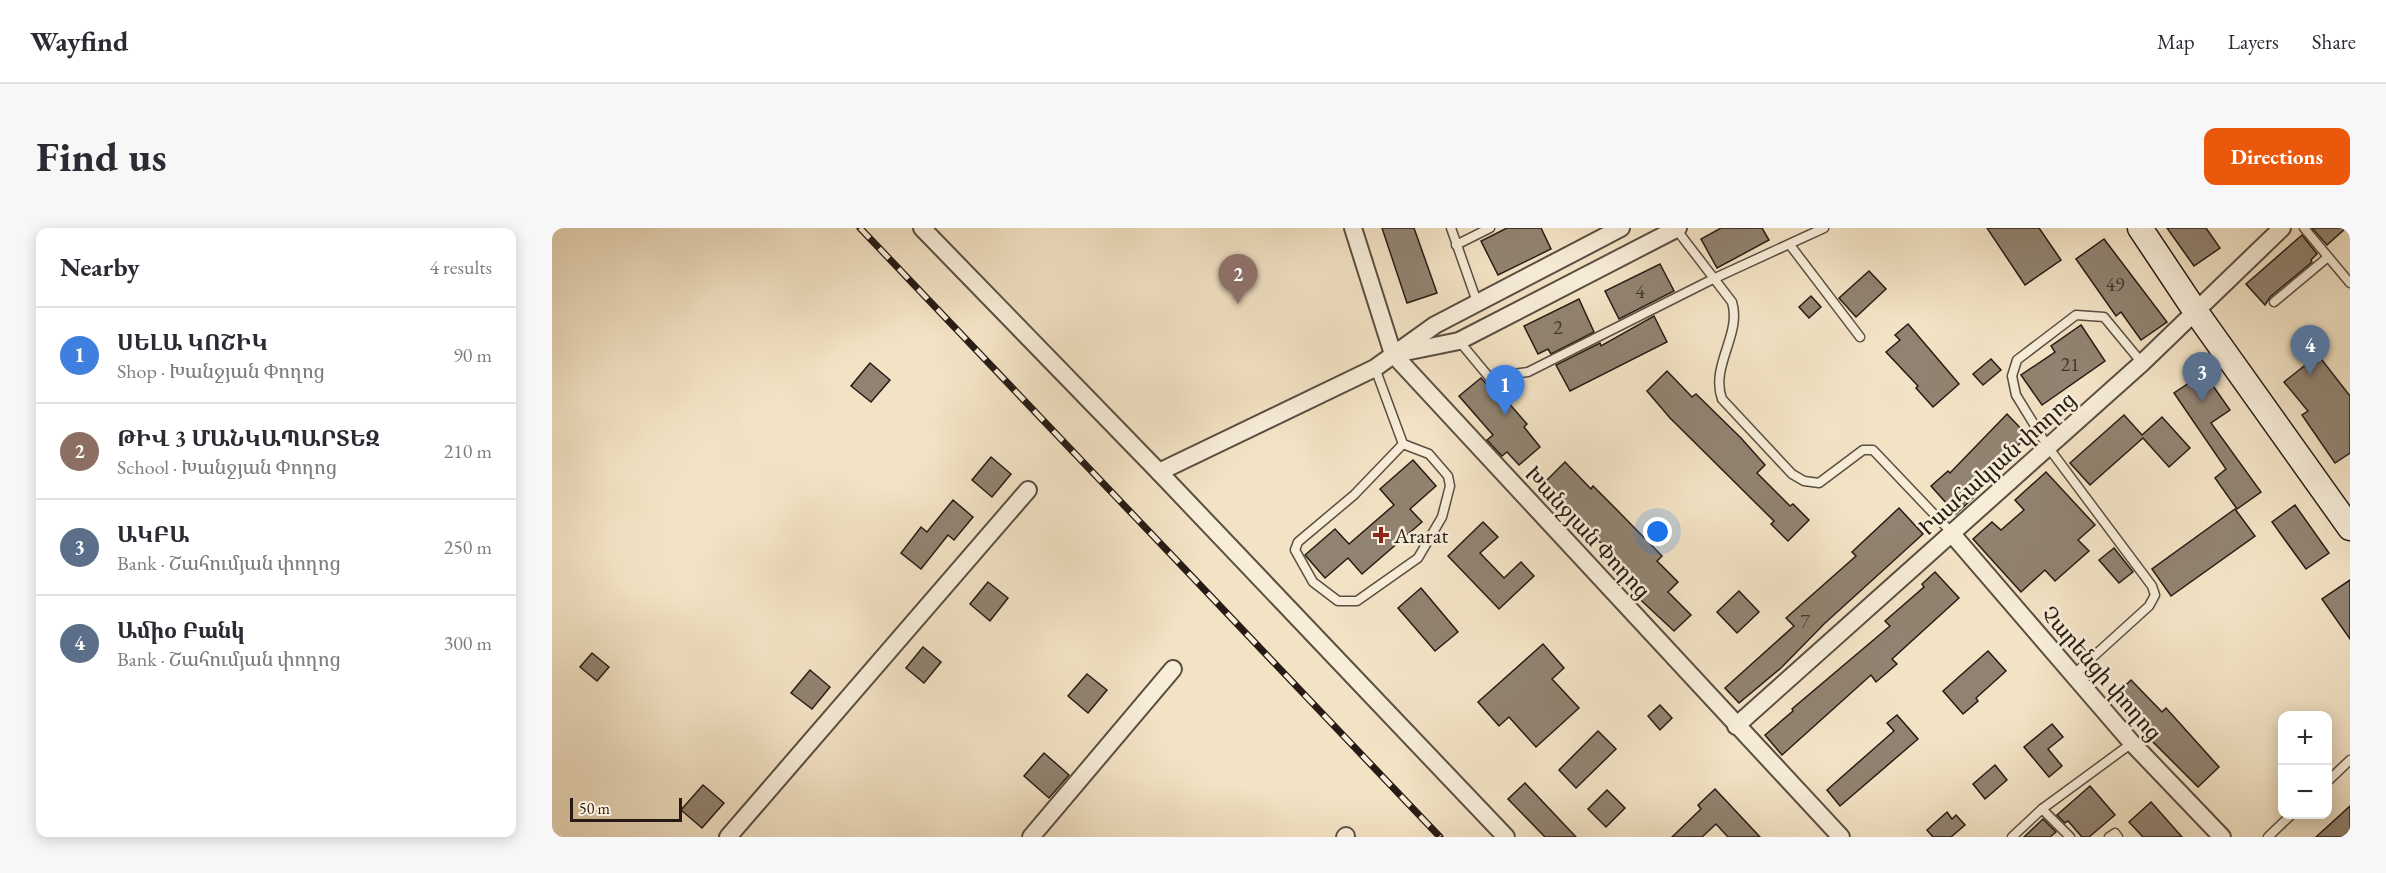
<!DOCTYPE html>
<html lang="en">
<head>
<meta charset="utf-8">
<style>
  body { margin:0; font-family:"EB Garamond","Noto Serif Armenian",serif; background:#f7f7f7; color:#2b2b33 }
  .controls { position:absolute; right:18px; bottom:18px; display:grid; overflow:hidden; border-radius:12px; box-shadow:0 3px 15px #0003 }
  .controls button { width:54px; height:54px; display:grid; place-items:center; padding:0; border:0; border-bottom:2px solid #e1e1e2; background:#fff; color:#2b2b33; font:30px sans-serif }
  .scale { position:absolute; left:18px; bottom:15px; width:112px; box-sizing:border-box; padding-left:6px; border:3px solid #271c15; border-top:0; font-size:16px; line-height:21px; white-space:nowrap; color:#271c15; -webkit-text-stroke:4px #f7edd9; paint-order:stroke }
  .you { position:absolute; left:1106px; top:304px; width:21px; height:21px; margin:-15px; border:4px solid #fff; border-radius:50%; background:#1a73e8; box-shadow:0 0 0 9px #1a73e833 }
  .badge { display:grid; place-items:center; width:39px; height:39px; border-radius:50%; background:#ea580c; color:#fff; font-size:20px; font-weight:700 }
  .pin { position:absolute; translate:-50% -50px; filter:drop-shadow(0 2px 3px #0008) }
  .pin::after { content:''; position:absolute; top:32px; width:21px; height:18px; background:inherit; clip-path:polygon(0 0,100% 0,50% 100%) }
  .list { margin:0; padding:0; list-style:none }
  h2 { display:flex; justify-content:space-between; align-items:center; height:78px; margin:0; padding:0 24px; font-size:26px }
  h2 small { font-size:20px; font-weight:400; color:#7c7c81 }
  .list li { display:grid; grid-template-columns:39px 1fr auto; gap:18px; align-items:center; box-sizing:border-box; height:96px; padding:0 24px; border-top:2px solid #e1e1e2 }
  .list b { display:block; font-size:22px; white-space:nowrap }
  .list p { margin:0; font-size:20px; white-space:nowrap; color:#7c7c81 }
  .list em { font-size:20px; font-style:normal; color:#7c7c81 }
  .map { position:relative; flex:none; width:1798px; height:609px; overflow:hidden; border-radius:12px }
  header { display:flex; align-items:center; gap:36px; box-sizing:border-box; height:84px; padding:0 30px; background:#fff; border-bottom:2px solid #e1e1e2 }
  header strong { font-size:28px }
  nav { display:flex; gap:33px; margin-inline-start:auto; font-size:21px }
  .intro { display:flex; align-items:center; justify-content:space-between; box-sizing:border-box; height:144px; padding:0 36px }
  h1 { margin:0; font-size:42px }
  .button { padding:15px 27px; border-radius:12px; background:#ea580c; color:#fff; font-size:21px; font-weight:700 }
  main { display:flex; gap:36px; padding:0 36px }
  aside { flex:1; background:#fff; border-radius:12px; box-shadow:0 3px 15px #0003 }
  .map>svg:first-child { display:block }
  .building { fill:#918371; stroke:#271c15; stroke-width:1.5 }
  .lines { fill:none; stroke-linecap:round; stroke-linejoin:round }
  .lane-casing { stroke:#5a4e41; stroke-width:11 }
  .street-casing { stroke:#5a4e41; stroke-width:20 }
  .secondary-casing { stroke:#271c15; stroke-width:27 }
  .lane { stroke:#f7edd9; stroke-width:8 }
  .street { stroke:#f7edd9; stroke-width:16 }
  .secondary { stroke:#f7edd9; stroke-width:24 }
  .rail-casing { stroke:#271c15; stroke-width:7 }
  .rail { stroke:#f7edd9; stroke-width:4.5; stroke-dasharray:14; stroke-linecap:butt }
  .poi-dot { fill:#8f2418; stroke:#f7edd9; stroke-width:2 }
  .labels { text-anchor:middle; stroke-width:5; stroke-linejoin:round; paint-order:stroke }
  .number-label { font-size:20px; fill:#42362c }
  .street-label { font-size:22px; fill:#271c15; stroke:#f7edd9 }
  .poi-label { font-size:22px; fill:#271c15; stroke:#f7edd9; text-anchor:start }
</style>
</head>
<body>
<header>
<strong>Wayfind</strong>
<nav><a>Map</a><a>Layers</a><a>Share</a></nav>
</header>
<div class="intro"><h1>Find us</h1><a class="button">Directions</a></div>
<main>
<aside>
<h2>Nearby<small>4 results</small></h2>
<ul class="list">
<li><span class="badge" style="background:#3f7fe0">1</span><div><b>ՍԵԼԱ ԿՈՇԻԿ</b><p>Shop · Խանջյան Փողոց</p></div><em>90 m</em></li>
<li><span class="badge" style="background:#8d6e63">2</span><div><b>ԹԻՎ 3 ՄԱՆԿԱՊԱՐՏԵԶ</b><p>School · Խանջյան Փողոց</p></div><em>210 m</em></li>
<li><span class="badge" style="background:#5c6f8a">3</span><div><b>ԱԿԲԱ</b><p>Bank · Շահումյան փողոց</p></div><em>250 m</em></li>
<li><span class="badge" style="background:#5c6f8a">4</span><div><b>Ամիօ Բանկ</b><p>Bank · Շահումյան փողոց</p></div><em>300 m</em></li>
</ul>
</aside>
<div class="map">
<svg width="1798" height="609" viewBox="0 0 1798 609">
  <rect width="100%" height="100%" fill="#f3e3c5"/>
  <filter id="stains"><feTurbulence type="fractalNoise" baseFrequency=".00333" numOctaves="4"/><feColorMatrix values="0 0 0 0 .2 0 0 0 0 .09 0 0 0 0 .02 0 0 0 .5 -.17"/></filter>
  <radialGradient id="worn" r=".72"><stop offset=".6" stop-color="#630" stop-opacity="0"/><stop offset="1" stop-color="#630" stop-opacity=".3"/></radialGradient>
  <g class="building">
    <path d="M830 0H862L885 65 855 75Z"/>
    <path d="M955 0H989L999 21 946 47 929 13Z"/>
    <path d="M1169 0H1210L1217 12 1165 40 1149 11Z"/>
    <path d="M1435 0H1487L1509 32 1473 57Z"/>
    <path d="M1615 0H1654L1668 20 1642 38Z"/>
    <path d="M1760 0H1794L1775 17Z"/>
    <path d="M1750 7 1765 26 1759 32 1760 34 1718 69 1713 77 1694 56Z"/>
    <path d="M1552 11 1615 94 1589 112 1569 84 1564 88 1524 31Z"/>
    <path d="M1108 36 1122 63 1067 91 1053 63Z"/>
    <path d="M1317 43 1334 61 1304 89 1287 70Z"/>
    <path d="M1259 68 1269 79 1257 90 1247 79Z"/>
    <path d="M1027 71 1042 104 999 126 996 121 986 126 972 98Z"/>
    <path d="M1102 88 1115 114 1018 163 1004 137 1048 115 1049 118Z"/>
    <path d="M1356 96 1407 156 1381 179 1364 160 1366 158 1334 124 1348 112 1343 107Z"/>
    <path d="M1529 97 1553 133 1490 177 1469 147 1503 124 1499 118Z"/>
    <path d="M1766 127 1798 168V225L1783 235 1750 187 1756 183 1732 154Z"/>
    <path d="M1439 131 1449 142 1431 157 1421 146Z"/>
    <path d="M318 135 338 152 319 174 299 158Z"/>
    <path d="M1115 143 1140 169 1144 166 1189 210 1213 237 1205 245 1238 278 1241 276 1257 292 1236 313 1219 296 1222 293 1118 190 1095 163Z"/>
    <path d="M1652 145 1678 182 1659 195 1709 264 1685 281 1663 250 1674 241 1622 165Z"/>
    <path d="M929 150 945 168 948 165 975 196 972 199 988 219 967 237 955 224 950 228 935 212 941 207 907 168Z"/>
    <path d="M1455 186 1476 208 1416 264 1421 270 1404 286 1379 258 1396 243 1398 245Z"/>
    <path d="M1572 187 1590 207 1610 189 1638 220 1617 239 1591 210 1538 257 1518 235Z"/>
    <path d="M439 229 459 246 440 269 420 252Z"/>
    <path d="M861 232 884 258 858 281 870 294 810 346 796 330 773 350 753 327 783 301 797 316 842 277 828 261Z"/>
    <path d="M1013 234 1039 261 1041 258 1066 283 1110 328 1105 333 1126 354 1116 364 1139 387 1122 403 1079 363 1083 358 1059 334 1063 330 992 255Z"/>
    <path d="M1494 244 1543 297 1526 312 1537 323 1503 353 1493 342 1469 364 1421 311 1440 294 1449 302 1472 282 1463 272Z"/>
    <path d="M401 272 421 289 402 312 396 307 369 341 349 325 369 299 375 304Z"/>
    <path d="M1743 277 1777 325 1754 341 1720 294Z"/>
    <path d="M1347 280 1371 306 1272 396 1229 440 1187 475 1173 460 1242 398 1234 390 1304 328 1300 324Z"/>
    <path d="M1683 281 1703 308 1619 368 1600 341Z"/>
    <path d="M931 294 946 309 928 325 952 350 969 334 982 348 947 381 896 328Z"/>
    <path d="M1562 320 1581 344 1567 355 1547 332Z"/>
    <path d="M1383 344 1407 370 1340 431 1345 436 1324 454 1319 447 1230 527 1213 507 1241 483 1240 481 1338 398 1333 393 1372 359 1370 356Z"/>
    <path d="M1798 352V411L1770 371Z"/>
    <path d="M436 354 456 370 438 393 418 376Z"/>
    <path d="M869 360 906 404 883 423 846 380Z"/>
    <path d="M1187 363 1207 384 1185 405 1165 384Z"/>
    <path d="M991 416 1012 440 1000 451 1027 480 984 519 957 489 947 498 926 474Z"/>
    <path d="M371 419 389 434 372 455 354 440Z"/>
    <path d="M1436 423 1454 443 1424 470 1426 473 1411 486 1391 463Z"/>
    <path d="M40 425 57 439 45 453 28 439Z"/>
    <path d="M258 442 278 459 260 481 239 465Z"/>
    <path d="M535 446 555 462 536 485 516 468Z"/>
    <path d="M1579 452 1610 484 1614 480 1667 539 1646 559 1590 503 1594 500 1563 467Z"/>
    <path d="M1108 477 1120 490 1108 502 1096 488Z"/>
    <path d="M1345 487 1366 511 1288 578 1275 562 1342 503 1335 495Z"/>
    <path d="M1500 496 1511 509 1496 521 1510 538 1497 549 1472 519Z"/>
    <path d="M1046 503 1064 521 1024 560 1007 542Z"/>
    <path d="M492 525 517 547 497 570 472 548Z"/>
    <path d="M1443 537 1455 552 1433 571 1421 556Z"/>
    <path d="M973 555 1024 609H993L956 571Z"/>
    <path d="M151 557 172 575 150 600 129 582Z"/>
    <path d="M1538 558 1563 587 1537 609H1530L1516 593 1513 595 1505 587Z"/>
    <path d="M1163 561 1208 609H1176L1164 596 1150 609H1120L1149 581 1146 577Z"/>
    <path d="M1055 562 1073 580 1054 599 1036 581Z"/>
    <path d="M1599 574 1630 609H1591L1577 594Z"/>
    <path d="M1798 578V609H1764Z"/>
    <path d="M1395 584 1400 591 1404 587 1413 597 1399 609H1381L1375 602Z"/>
    <path d="M1491 591 1504 604 1498 609H1472Z"/>
  </g>
  <g class="lines">
    <g class="lane-casing">
      <g id="lane">
        <path d="M899 0 925 74"/>
        <path d="M1752 0 1798 55"/>
        <path d="M1124 1 1180 74C1190 106 1158 138 1170 171L1240 246 1252 253 1267 255 1311 222H1321L1400 305"/>
        <path d="M904 17 938 0"/>
        <path d="M1238 17 1308 109"/>
        <path d="M1722 74 1776 29"/>
        <path d="M907 113 937 149 976 144 1161 51 1272 0"/>
        <path d="M823 140 851 216 802 267 746 314 743 322 761 354 786 373H805L866 330 890 289 898 258 896 248 877 226 851 216"/>
        <path d="M1521 447 1597 378 1603 367 1600 358 1496 219 1464 167 1460 148 1465 132 1524 87 1552 89 1590 135"/>
        <path d="M1776 553 1798 532"/>
        <path d="M1490 581 1580 515"/>
        <path d="M1460 609 1490 581 1518 609"/>
        <path d="M1557 609 1563 605 1566 609"/>
        <path d="M1716 609 1740 586"/>
      </g>
    </g>
    <g class="street-casing">
      <g id="street">
        <path d="M370 0 607 244 954 609"/>
        <path d="M801 0 841 126 1289 609"/>
        <path d="M848 125 907 113 1126 0"/>
        <path d="M607 244 823 140 883 97 1069 0"/>
        <path d="M1400 306 1580 515 1670 609"/>
        <path d="M1184 498 1590 135 1730 0"/>
        <path d="M176 609 476 262"/>
        <path d="M479 609 621 441"/>
        <path d="M793 609 794 608"/>
      </g>
    </g>
    <g class="secondary-casing">
      <path id="secondary" d="M1588 0 1644 84 1798 300"/>
    </g>
    <use href="#lane" class="lane"/>
    <use href="#street" class="street"/>
    <use href="#secondary" class="secondary"/>
    <g class="rail-casing">
      <path id="rail" d="M308 0 888 609"/>
    </g>
    <use href="#rail" class="rail"/>
  </g>
  <path class="poi-dot" d="M826 298h6v6h6v6h-6v6h-6v-6h-6v-6h6z"/>
  <g class="labels">
    <g class="number-label">
      <text x="1563" y="63">49</text>
      <text x="1088" y="70">4</text>
      <text x="1006" y="106">2</text>
      <text x="1518" y="143">21</text>
      <text x="1253" y="400">7</text>
    </g>
    <g class="street-label">
      <text transform="translate(1445 235) rotate(-42)" y="8">Իսահակյան փողոց</text>
      <text transform="translate(1036 304) rotate(47)" y="8">Խանջյան Փողոց</text>
      <text transform="translate(1550 445) rotate(49)" y="8">Չարենցի փողոց</text>
    </g>
    <g class="poi-label">
      <text x="842" y="315">Ararat</text>
    </g>
  </g>
  <rect width="100%" height="100%" filter="url(#stains)"/>
  <rect width="100%" height="100%" fill="url(#worn)"/>
</svg>
<div class="controls">
<button>+</button>
<button>−</button>
</div>
<div class="scale">50 m</div>
<div class="you"></div>
<div class="pin badge" style="left:953px;top:187px;background:#3f7fe0">1</div>
<div class="pin badge" style="left:686px;top:76px;background:#8d6e63">2</div>
<div class="pin badge" style="left:1650px;top:174px;background:#5c6f8a">3</div>
<div class="pin badge" style="left:1758px;top:147px;background:#5c6f8a">4</div>
</div>
</main>
</body>
</html>
